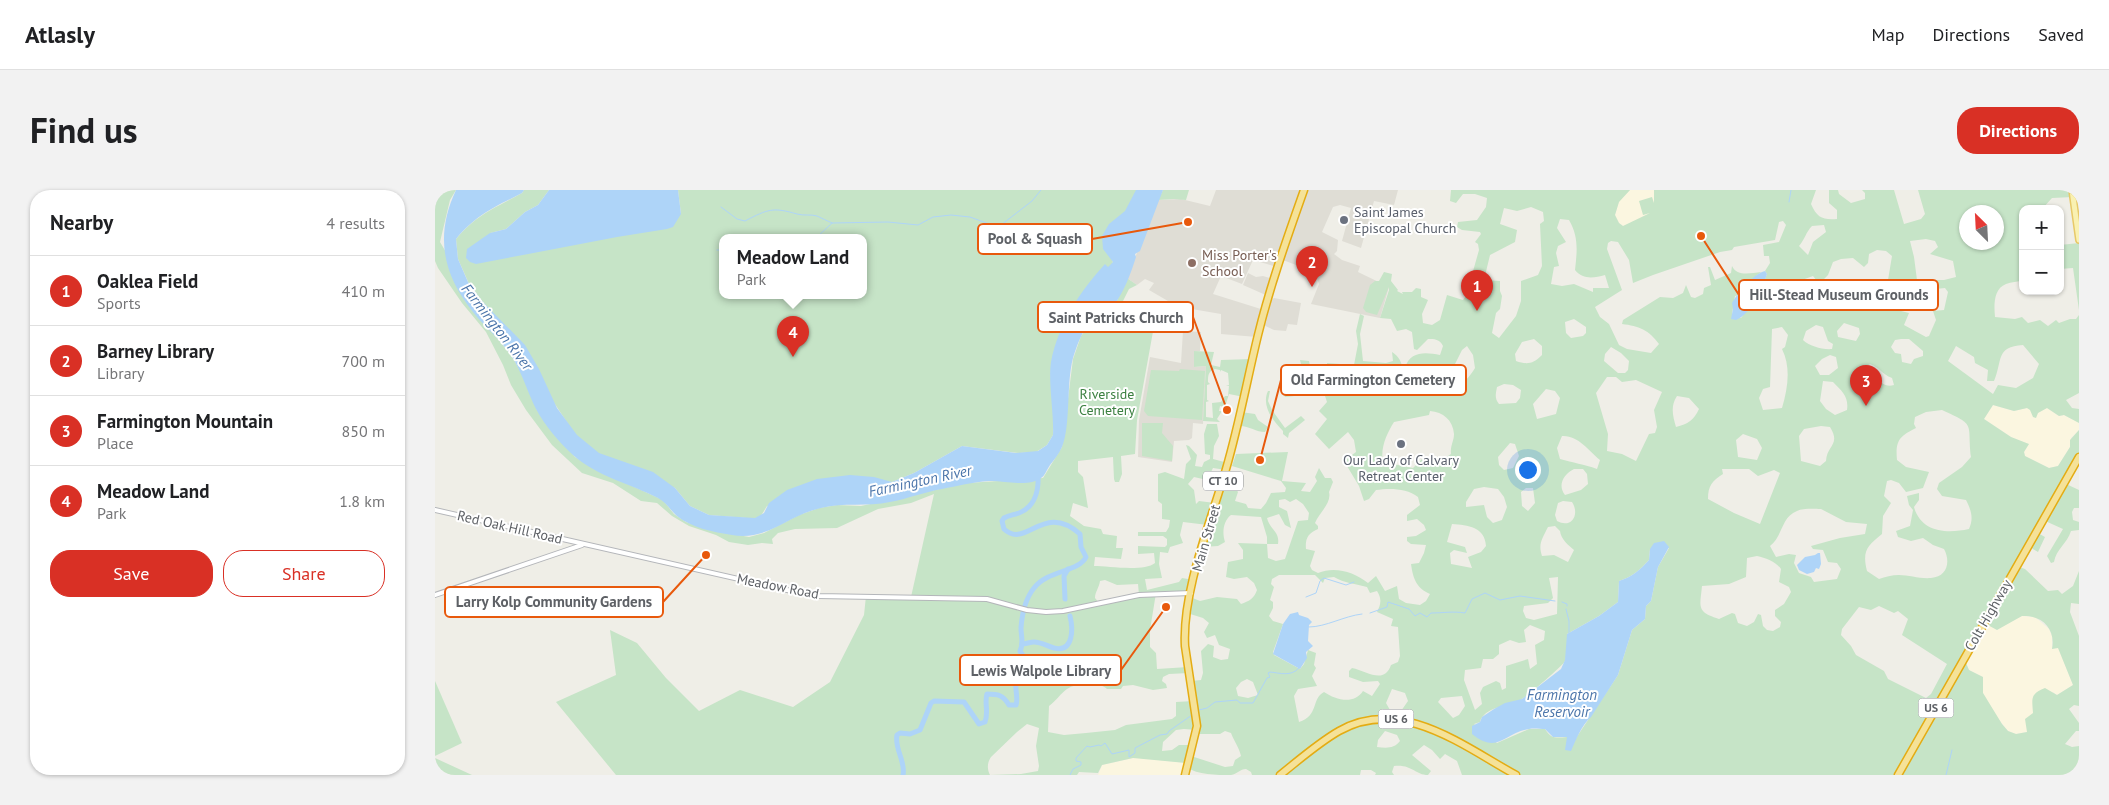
<!DOCTYPE html>
<html lang="en">
<head>
<meta charset="utf-8">
<style>
  body { margin:0; font-family:"PT Sans",sans-serif; background:#f2f2f2; color:#202124 }
  .controls { position:absolute; right:15px; top:15px; display:grid; overflow:hidden; border-radius:10px; box-shadow:0 1px 4px #0004 }
  .controls button { width:45px; height:45px; display:grid; place-items:center; padding:0; border:0; border-bottom:1px solid #e0e0e0; background:#fff; color:#202124; font:25px sans-serif }
  .compass { position:absolute; left:1524px; top:15px; width:45px; height:45px; border-radius:50%; background:#fff; box-shadow:0 1px 4px #0004; rotate:336deg }
  .you { position:absolute; left:1092px; top:279px; width:18px; height:18px; margin:-12px; border:4px solid #fff; border-radius:50%; background:#1a73e8; box-shadow:0 0 0 8px #1a73e833 }
  .badge { display:grid; place-items:center; width:32px; height:32px; border-radius:50%; background:#d93025; color:#fff; font-size:16px; font-weight:700 }
  .pin { position:absolute; translate:-50% -41px; filter:drop-shadow(0 1px 2px #0008) }
  .pin::after { content:''; position:absolute; top:26px; width:18px; height:15px; background:inherit; clip-path:polygon(0 0,100% 0,50% 100%) }
  .popup { position:absolute; left:284px; top:44px; width:148px; height:65px; box-sizing:border-box; display:grid; place-content:center; border-radius:10px; background:#fff; filter:drop-shadow(0 1px 4px #0005); font-size:16px; white-space:nowrap; color:#757577 }
  .popup b { font-size:19px; color:#202124 }
  .popup::after { content:''; position:absolute; left:50%; top:100%; margin-left:-10px; border:10px solid transparent; border-top-color:#fff }
  .list { margin:0; padding:0; list-style:none }
  h2 { display:flex; justify-content:space-between; align-items:center; height:65px; margin:0; padding:0 20px; font-size:21px }
  h2 small { font-size:16px; font-weight:400; color:#757577 }
  .list li { display:grid; grid-template-columns:32px 1fr auto; gap:15px; align-items:center; box-sizing:border-box; height:70px; padding:0 20px; border-top:1px solid #e0e0e0 }
  .list b { display:block; font-size:19px; white-space:nowrap }
  .list p { margin:0; font-size:16px; white-space:nowrap; color:#757577 }
  .list em { font-size:16px; font-style:normal; color:#757577 }
  .actions { display:flex; gap:10px; padding:15px 20px }
  .actions a { flex:1; padding:11px 0; border:1px solid #d93025; border-radius:20px; text-align:center; font-size:18px; color:#d93025 }
  .actions .main { background:#d93025; color:#fff }
  .map { position:relative; flex:none; width:1644px; height:585px; overflow:hidden; border-radius:20px }
  header { display:flex; align-items:center; gap:30px; box-sizing:border-box; height:70px; padding:0 25px; background:#fff; border-bottom:1px solid #e0e0e0 }
  header strong { font-size:24px }
  nav { display:flex; gap:28px; margin-inline-start:auto; font-size:18px }
  .intro { display:flex; align-items:center; justify-content:space-between; box-sizing:border-box; height:120px; padding:0 30px }
  h1 { margin:0; font-size:35px }
  .button { padding:12px 22px; border-radius:20px; background:#d93025; color:#fff; font-size:18px; font-weight:700 }
  main { display:flex; gap:30px; padding:0 30px }
  aside { flex:1; background:#fff; border-radius:20px; box-shadow:0 1px 4px #0004 }
  .map>svg:first-child { display:block }
  .commercial { fill:#fbf6e0 }
  .education { fill:#dfddd5 }
  .green { fill:#c6e4c7; fill-rule:evenodd }
  .water { fill:#aed4f8 }
  .lines { fill:none; stroke-linecap:round; stroke-linejoin:round }
  .stream { stroke:#aed4f8; stroke-width:1 }
  .river { stroke:#aed4f8; stroke-width:5 }
  .minor-casing { stroke:#b4b6ba; stroke-width:6 }
  .major-casing { stroke:#e7c969; stroke-width:8 }
  .highway-casing { stroke:#e4ac13; stroke-width:9 }
  .minor { stroke:#fff; stroke-width:4 }
  .major { stroke:#f9f1b2; stroke-width:5 }
  .highway { stroke:#f5e298; stroke-width:6 }
  .worship-dot { fill:#6b7280; stroke:#fff; stroke-width:2 }
  .education-dot { fill:#8d6e63; stroke:#fff; stroke-width:2 }
  .labels { text-anchor:middle; stroke-width:4; stroke-linejoin:round; paint-order:stroke }
  .shield { fill:#fff; stroke:#8e9094; stroke-width:1 }
  .shield-label { font-size:12px; font-weight:bold; fill:#5e6166 }
  .worship-label { font-size:14px; fill:#5b616d; stroke:#fff; text-anchor:start }
  .education-label { font-size:14px; fill:#785e54; stroke:#fff; text-anchor:start }
  .park-label { font-size:14px; fill:#3c8041; stroke:#fff }
  .street-label { font-size:14px; fill:#5e6166; stroke:#fff }
  .water-label { font-size:15px; font-style:italic; fill:#4b75aa; stroke:#fff }
  .leader { fill:none; stroke:#e8590c; stroke-width:2 }
  .callout-dot { fill:#e8590c; stroke:#fff; stroke-width:2 }
  .callout { fill:#fff; stroke:#e8590c; stroke-width:2 }
  .callout-label { font-size:15px; text-anchor:middle; font-weight:bold; fill:#5e6166 }
</style>
</head>
<body>
<header>
<strong>Atlasly</strong>
<nav><a>Map</a><a>Directions</a><a>Saved</a></nav>
</header>
<div class="intro"><h1>Find us</h1><a class="button">Directions</a></div>
<main>
<aside>
<h2>Nearby<small>4 results</small></h2>
<ul class="list">
<li><span class="badge">1</span><div><b>Oaklea Field</b><p>Sports</p></div><em>410 m</em></li>
<li><span class="badge">2</span><div><b>Barney Library</b><p>Library</p></div><em>700 m</em></li>
<li><span class="badge">3</span><div><b>Farmington Mountain</b><p>Place</p></div><em>850 m</em></li>
<li><span class="badge">4</span><div><b>Meadow Land</b><p>Park</p></div><em>1.8 km</em></li>
</ul>
<div class="actions"><a class="main">Save</a><a>Share</a></div>
</aside>
<div class="map">
<svg width="1644" height="585" viewBox="0 0 1644 585">
  <rect width="100%" height="100%" fill="#efeee7"/>
  <g class="commercial">
    <path d="M1195 0H1249L1231 21 1188 36 1184 33 1180 25 1184 11Z"/>
    <path d="M1558 215 1579 221 1592 218 1602 223 1612 218 1624 226 1629 225 1644 233V240L1636 248 1635 257 1623 276 1614 278 1590 266 1589 262 1593 254 1576 247 1549 229Z"/>
    <path d="M1587 426 1600 427 1614 439 1617 446V459L1623 457 1638 495 1622 505 1618 502 1599 523 1592 542 1581 544 1573 541 1561 526 1548 503V487L1534 480 1528 468 1549 432 1571 434Z"/>
    <path d="M698 568H705L751 573 747 585H663L667 575Z"/>
  </g>
  <g class="education">
    <path d="M781 0H963L959 15 939 11 926 58 907 51 916 18 905 15 898 17 887 42 903 50 902 61 899 64 907 70 925 76 923 82 954 97 945 128 876 114 884 94 880 82 845 69 842 77 818 70 807 94 786 86 778 104 829 120 831 114 839 108 866 113 862 135 853 134 851 141 839 140 826 134 822 147 786 144V124L751 118 749 128 727 123 733 111 714 100 719 93 710 89 702 95 692 88 723 10 746 9 775 16Z"/>
    <path d="M813 83 821 87 828 86 838 89 833 106 808 95Z"/>
    <path d="M748 141 766 142 765 161H759V177L771 176 768 234 758 233 757 248 754 250 739 251 737 272 703 267 704 230 715 167 746 173Z"/>
  </g>
  <g class="green">
    <path d="M0 0H21L15 10 5 52 60 145 78 168 92 194 102 220 140 267 162 280 228 310 239 324 251 332 271 339 314 347 329 343 364 325 384 318 402 315 426 316 532 293 608 288 627 257 638 169 646 146 658 131 667 129 680 115 692 88 702 95 694 99 677 133 719 136 702 230 700 264 686 266 687 284 684 292H680L679 289 678 267 643 271V282L648 287 653 318 638 313 635 326 649 336 666 339 668 344 682 346 681 358H688L686 369 660 367 659 376C673 376 709 382 720 373L719 363 703 364V356L730 357 732 355V349L728 346H703V342H731L734 337 735 330 727 329V314L723 311V284L730 282 749 289 751 274 756 269 751 255 754 256 762 265 760 276 767 277 769 272 775 269V265L770 264 769 244 772 234H782L784 246 779 256 778 269 793 273 791 280 778 278 772 290 759 287 753 294 759 300 761 314 764 311 780 313 787 292 798 295 803 302 800 311 811 314 813 318 826 319 831 313 836 303 850 302 851 298 846 291 797 276 801 264 853 262 847 291 871 293 866 301 875 302 882 291 880 287 884 278 890 288H896L898 292 894 302C897 313 884 323 880 333L883 336V339C873 343 870 349 871 359L880 361 875 376 877 380 883 383C900 376 919 382 933 393L941 386 950 401 962 396 964 409 971 413 985 415 991 411 995 404C981 398 978 388 976 374L984 373 989 363 991 355 976 354 972 351V347L981 346 991 340 989 335 982 329 972 331V325L985 315 983 307C972 298 954 298 941 300L934 309 929 311 924 296 909 271 921 262 919 250 913 242 894 259 880 244 892 229 884 221 892 212 889 203 850 207 849 205 860 201 858 193 848 188 853 183 868 182 865 170 874 171 875 176 868 191C877 196 889 196 897 190 896 183 893 180 892 173L919 175 923 154 921 141 925 124 929 126 925 144 928 171 951 173 958 171 957 162C971 171 967 185 971 199L994 198V185L987 176 970 178C975 161 990 162 1005 165L1008 156C1005 149 999 149 993 149L982 160 979 159 977 142 971 139 962 141 956 129 945 128 954 100V97L942 125 931 122 928 118 935 95 940 91H944L949 82 957 84 956 91 963 100 962 101 968 104 967 102H977L981 98 986 99V107L993 110 987 124 988 133 997 135 1005 130 1012 105 1028 110 1031 106 1044 60 1043 54 1040 52 1046 44 1045 42 1027 40 1022 37 1023 32 1042 30 1051 17 1052 8 1040 4H1028L1021 13 1015 11 1016 0H1195L1184 12 1180 25 1184 33 1188 36 1215 23 1208 25 1204 11 1217 7 1219 13V0H1381L1376 14C1382 28 1388 30 1402 29V20L1394 13V0H1403L1404 4 1416 13 1430 9V3L1427 0H1459L1469 34 1486 29 1490 24 1483 0H1637L1638 7 1617 8 1607 19H1588V90C1583 92 1576 92 1571 94 1558 99 1559 116 1560 127L1580 129 1587 127 1593 133 1605 130 1613 136 1621 130 1624 133 1635 129H1641L1644 125V203L1631 210 1637 218 1644 219V233L1629 225 1624 226 1612 218 1603 223 1601 228 1598 227 1595 220 1592 218 1579 221 1558 215 1549 229 1576 247 1594 254 1589 262 1590 266 1614 278 1623 276 1635 257V250L1644 240V276L1640 274 1629 293 1644 300V318H1639L1637 322 1638 330 1644 332V340L1636 341C1632 354 1621 359 1619 372L1616 373 1612 366 1628 339 1608 330 1601 342 1610 347 1603 362 1593 356 1581 376 1590 379 1613 401 1623 400 1627 404 1638 396 1644 381V414L1636 413 1635 422 1644 446V516L1639 515 1634 519 1644 533V541H1641L1630 554 1637 557 1644 556V585H1027L1022 571 1010 564 1005 569 997 560 989 555 977 565 996 581 993 585C980 585 977 574 959 576L957 582 959 585H940L941 583 936 580H926L925 585H817L816 582 811 579C805 579 802 584 796 585 782 585 762 585 752 577L751 573 698 568 667 575 663 583 644 582 642 585H181L121 512 181 485 175 440 202 453 231 488 264 521 305 500 358 517 395 492 429 425 431 406 476 407 499 304 476 313 443 319 402 338 360 339 343 343 337 349 338 354 327 353 313 355 294 352 281 345 254 336 237 326 222 313 206 311 178 293 147 283 117 255 91 220 76 195 68 175 51 142 27 113 3 78 0 71ZM1096 17 1108 22 1109 31 1105 34 1107 76 1103 85 1086 91V111L1081 126 1064 148 1057 143 1061 123 1065 119 1067 106 1065 101V91L1049 90 1055 65 1080 52 1082 40 1065 34 1069 18 1082 21ZM1532 22H1562V52H1532ZM1125 29 1134 30C1144 47 1142 62 1140 80 1148 90 1159 88 1170 85L1174 98H1158V102L1139 94 1127 96 1116 94 1119 77 1124 76 1121 63 1123 56 1131 52 1122 38ZM1348 31 1351 35 1344 52 1328 55 1329 66H1334L1335 73 1330 81 1332 84C1326 100 1317 115 1306 128L1297 124 1300 106 1304 105 1309 96 1326 82C1316 83 1302 87 1297 76L1296 83 1280 90 1275 77H1273L1276 95 1269 98 1268 104 1260 108 1256 107 1251 95 1248 103 1238 108 1225 107 1188 130 1187 134C1204 136 1214 140 1224 154L1216 163 1192 159 1184 155 1174 134 1165 127 1160 117 1187 100 1172 59 1173 53 1176 51 1183 52 1194 70 1198 93 1218 85 1285 62 1297 60 1299 57 1340 50 1344 32ZM1389 35 1391 42 1378 52 1373 65 1364 56C1370 49 1371 42 1377 36ZM1491 49 1500 51 1503 57 1495 64 1518 71 1521 87 1509 90H1482L1479 67 1475 51ZM1442 60 1451 61 1457 66 1453 90 1481 101 1510 98 1513 102 1509 120 1498 121 1501 130 1494 146 1491 147 1469 135 1474 123 1458 119 1456 113 1443 108 1442 103C1431 101 1416 107 1407 112 1386 93 1389 105 1367 108L1360 103 1367 90 1378 86 1382 91H1387L1393 85 1398 72 1406 69 1418 68 1429 77 1433 73 1434 64ZM1139 129 1151 137V143L1148 146 1136 148 1131 143 1130 132ZM1409 133 1424 138 1425 144 1421 151 1403 147 1402 141ZM1381 135 1388 137 1393 151 1398 154 1397 159C1388 160 1374 156 1368 150L1371 141ZM1347 137 1353 145 1350 157 1347 159C1356 177 1353 198 1347 218L1328 220 1324 208 1328 199 1335 197 1337 139ZM1099 149 1107 156V165C1098 174 1092 175 1081 171L1080 164 1087 152ZM1466 149H1474L1488 161V166L1479 169 1476 174 1467 172 1466 164 1460 163 1456 157 1460 150ZM1588 155 1604 174 1598 188 1581 198 1563 195 1558 204 1513 171 1521 156 1539 167 1540 173 1553 180 1552 191H1559C1568 170 1560 157 1588 155ZM1032 156 1038 165 1040 178C1033 190 1020 204 1006 192L1014 178 1020 174 1027 160ZM1176 157 1186 163 1194 171 1193 180 1190 183H1183L1169 171 1170 164ZM1395 165 1401 167 1403 178 1394 185H1385L1380 176 1387 169ZM1435 174C1446 178 1445 183 1457 188L1459 195C1450 198 1447 191 1439 191 1431 190 1419 193 1423 180ZM940 177 967 178V193L947 194 942 191ZM1172 187H1181L1187 192 1201 190 1227 202 1219 220 1222 237 1220 243 1214 244 1201 271 1187 264 1172 261 1173 244 1161 203ZM1388 191 1398 192C1407 201 1414 207 1412 220L1400 225 1391 219 1385 211ZM1069 194 1078 195 1086 200 1085 208 1081 213 1064 214C1059 208 1061 203 1062 197ZM1111 199 1120 201 1125 208 1121 224 1102 229 1098 214ZM1242 206 1254 208 1264 219C1259 230 1253 234 1241 237 1238 227 1235 216 1242 206ZM1507 220C1542 236 1532 232 1536 267L1527 277 1504 293 1502 299 1507 306 1531 310C1536 320 1539 328 1534 339 1511 344 1486 342 1479 317L1484 310V303L1472 306 1474 315 1478 320 1475 336 1461 341 1463 347 1476 351 1488 348 1498 355 1509 359C1516 372 1512 387 1496 388 1485 389 1474 385 1464 385 1457 385 1450 387 1444 389L1432 381C1427 361 1432 356 1447 344L1448 326 1456 313 1449 306 1452 291 1456 290 1464 293 1471 302 1488 298 1494 282 1471 277 1462 270C1460 250 1465 246 1481 238L1479 234 1480 227 1491 222ZM995 221C1008 222 1018 230 1019 244 1019 251 1015 256 1016 264 1006 271 999 275 989 267L978 278 948 272C945 258 952 243 959 232L994 225ZM1386 236 1395 237C1406 255 1392 255 1391 271L1385 276 1366 271 1364 246 1369 239ZM1308 244 1322 249 1327 258 1322 270 1303 267 1301 250ZM1127 246C1143 245 1153 260 1165 270L1162 279C1149 274 1138 273 1125 269L1122 258ZM1075 253 1080 254 1084 266 1078 278 1069 280 1064 275 1063 267ZM1139 279H1148L1152 284 1153 294 1146 300 1130 305C1122 295 1129 284 1139 279ZM1287 279H1314L1323 286 1339 280 1345 283 1325 334 1299 323 1273 309C1273 296 1277 291 1288 284ZM1049 297 1063 299 1069 307 1072 317 1067 330 1058 333 1052 327 1049 315 1031 317V312L1039 299ZM1091 298H1098L1100 313 1093 321 1087 316 1086 302ZM850 309 855 312 861 309 868 314 874 323 873 330 863 331 850 369 841 371 833 368 832 354H843C845 341 835 340 832 328L844 324 850 335 856 338 852 321 844 317V310ZM1128 311 1137 312C1145 324 1137 339 1122 331L1120 325 1123 313ZM1386 319 1411 332 1432 334 1430 344 1405 348 1376 356 1378 359 1388 360 1393 372 1402 373 1406 379 1402 389 1379 392 1376 387 1364 383 1359 373 1361 365 1354 364 1341 367 1335 356C1348 346 1346 327 1362 321 1368 318 1379 319 1386 319ZM796 325 826 327 832 347V354L803 353 808 360V369L793 372 791 387 799 389 812 387 819 393 822 400C819 409 814 411 806 414L802 409 782 407 765 411 755 407 752 423 768 428 774 433 769 442 772 448 780 445 784 455 795 459 793 469 786 470 778 467 779 456 773 454 766 461 768 483 766 490 756 491 759 511 741 512V526L737 529 691 535 680 540 651 543 629 545 613 542 614 516C621 511 626 503 632 499 640 493 665 491 672 499H686L688 496 698 495 718 500 732 498 731 494 727 491 728 487 734 484 754 483 753 477 722 479 721 463 715 457V440L721 403H756L759 390 747 388 744 392 712 400 710 389 727 388 724 374 725 362 733 363 735 357 748 353 745 345 748 332 773 335 767 357 783 356 790 352C787 343 788 331 796 325ZM1017 334C1033 335 1050 337 1051 356L1046 362 1033 367 1037 378 1016 374 1015 363 1019 360 1032 363 1030 357 1012 352ZM1120 336 1125 341C1126 349 1133 355 1139 360L1133 372 1119 365 1107 366C1103 354 1107 349 1113 337ZM1234 358 1223 377 1216 411 1211 416 1210 429 1197 440 1183 485 1137 554 1132 547C1121 548 1116 549 1110 539H1094L1062 553 1039 534 1045 532C1049 517 1073 516 1084 511 1090 508 1129 475 1130 471 1133 463 1132 452 1132 444L1164 426 1183 412 1184 391C1197 387 1205 380 1214 370L1215 359ZM1322 366C1331 368 1340 371 1346 379L1344 392 1354 397 1356 402 1349 414 1340 420V426L1346 432 1345 437 1338 441 1332 440 1328 436 1326 425 1323 424 1319 432 1312 436 1303 433 1300 424 1297 423 1284 429C1261 422 1265 417 1267 396L1294 394 1311 387 1312 368ZM844 385H880L888 393 890 388 899 387C909 393 921 394 932 397L935 403 942 401C947 409 946 414 942 422L958 429 956 436 963 437 965 466 963 472 956 475C949 495 932 481 917 478L914 481V487L928 492 943 491 945 494 937 506 928 501C919 515 901 510 889 502 876 509 884 526 864 532L859 506 863 499 882 496 877 486 881 478 879 475 881 463 873 460 869 474 865 479 839 465 838 462 848 434 838 431 834 426 838 418V412L835 410 839 397 836 394 837 389ZM1123 387 1122 424 1099 430 1091 428 1088 421 1089 416 1113 413 1118 408 1114 388ZM670 390 682 395 703 394 704 405 665 414 660 408C660 402 664 398 665 391ZM1444 416 1459 423 1463 421 1473 429 1467 445 1512 474 1496 504 1491 508 1453 489 1449 481 1421 465 1416 456 1406 445 1407 439 1424 417 1436 420ZM1587 426C1607 425 1621 439 1617 459L1623 458 1638 495 1622 505 1610 498C1595 504 1597 508 1598 523L1590 529 1592 542 1581 544 1573 541 1567 534 1548 503V487L1534 480 1529 468 1549 433 1562 440ZM1095 435 1110 441 1109 450 1100 455 1102 474 1095 479 1093 469 1071 476V498L1067 500 1065 493 1061 491 1048 497 1045 503 1047 514 1040 520 1029 490 1030 480 1046 478 1048 469H1058L1064 464V455L1075 450 1084 453 1091 452 1089 440ZM812 489 818 492 823 505 813 508 803 506 801 498 806 492ZM957 499 970 503 973 511 966 521 955 520 951 513ZM1027 506 1030 516 1024 525 1018 528 1003 512 1006 508ZM592 534 604 538 601 556 604 576 603 581 586 584 555 585C552 579 552 573 556 567L582 542ZM749 539 762 540 761 544H785L790 541 796 543C799 551 804 557 806 566L800 570 798 576 790 577 756 566 758 555H744L737 560 727 561 728 552 741 540ZM950 541 962 545 965 551C959 559 951 558 942 557L943 550Z"/>
    <path d="M89 0H114L103 15 90 22 71 39 55 43 246 24 243 0H705L674 65 678 72 620 205 618 245 612 255 601 262 584 263 527 256 479 283 457 292 332 316 324 329 274 325 255 316 240 298 171 270 145 252 73 143 35 96 23 69 21 49C42 24 60 18 87 3ZM288 48H428V106H288Z"/>
    <path d="M728 0H754L751 10 739 9 723 10Z"/>
    <path d="M1644 53V120L1638 78 1625 79V55Z"/>
    <path d="M759 161 779 162 776 175 785 177 786 170 817 169 809 207 794 204 790 217 785 216 784 221H787L782 229 785 232 768 231 771 176 759 177ZM780 179 785 180V182L786 180 793 183 794 195H791L794 196 793 206H790L786 212 777 213 778 228 771 227V212L774 211 772 210V195L775 194 773 192C773 186 773 181 780 179Z"/>
    <path d="M745 179 770 181 767 230 713 226 709 221 716 180 744 181Z"/>
    <path d="M833 201H835L833 211 837 220 850 238 866 226 870 230 854 243 853 248 848 244V241C838 231 826 216 833 201Z"/>
    <path d="M806 222 820 224 823 230 833 237 830 242C821 242 813 235 803 236Z"/>
    <path d="M707 233H728L727 243 738 256 737 271 707 266Z"/>
    <path d="M0 491 27 553 0 566Z"/>
    <path d="M0 568 37 585H0Z"/>
  </g>
  <g class="water">
    <path d="M21 0H89L87 3C60 17 42 24 21 49L23 69 33 92 47 111 90 155 104 179 122 218 142 245 164 263 218 282 240 298 255 316 274 325 320 328 329 323 334 313 352 300 382 289 415 285 439 287 457 292 479 283 527 256 581 263 603 261 612 255 618 245C619 223 613 192 616 172 623 135 645 101 670 74L673 77 678 72 668 59 667 46 674 34 690 21 701 0H728L705 61 700 64 701 67C696 83 689 102 679 115 673 124 667 126 659 131 647 138 642 156 638 168 631 194 636 235 627 257 624 264 619 270 615 275 612 279 610 286 606 288 593 298 569 290 554 291 538 292 522 296 507 299 489 302 472 309 455 312 432 317 409 312 386 318 353 325 333 351 297 345 278 342 257 338 242 326 235 320 231 312 223 308 196 294 161 286 138 265 124 252 110 236 101 219 93 203 88 186 79 170 69 152 51 139 38 122 7 83 0 45 21 0Z"/>
    <path d="M114 0H243L246 24 238 37 232 39 182 47 41 74 35 72 31 68 32 59 55 43 71 39 90 22 103 15Z"/>
    <path d="M1330 81 1332 84C1327 99 1317 123 1301 130L1296 129 1298 119 1297 113C1303 103 1318 84 1330 81Z"/>
    <path d="M1229 351 1234 357 1223 377 1216 411 1211 416 1210 429 1197 440 1183 485 1156 527C1146 536 1141 550 1136 561L1130 560 1132 547H1118L1110 539C1105 539 1099 538 1094 539 1069 543 1063 565 1037 544V536L1045 532 1047 527 1059 519 1070 513 1087 509 1126 479 1130 470 1132 444 1164 426 1183 412 1184 391C1197 387 1205 380 1214 370L1215 359 1219 353Z"/>
    <path d="M1383 363H1385L1386 374 1384 379 1381 378 1379 382 1372 384 1364 380 1362 375 1370 367 1380 365Z"/>
    <path d="M863 422 864 425 873 428 877 432 874 435 873 451 878 456 871 462 872 468 865 479 838 464 848 434 855 424Z"/>
  </g>
  <g class="lines">
    <g class="stream">
      <path d="M1354 12 1356 0"/>
      <path d="M286 17 302 29 310 31C333 19 338 17 362 24 369 26 376 24 382 26 387 28 392 31 397 33"/>
      <path d="M381 48 397 33 453 32 483 35 498 27 516 25 535 27 557 35H566L597 11 606 0"/>
      <path d="M282 60H288"/>
      <path d="M871 407 881 403 885 391 889 388 911 395 919 392"/>
      <path d="M1127 412 1132 414V416"/>
      <path d="M1131 419 1134 431V443"/>
      <path d="M935 423 952 417 953 412 974 419 980 426 985 423 992 427 996 423C1008 423 1018 421 1030 423L1037 409 1050 403 1065 410 1085 406 1120 411"/>
      <path d="M874 437C891 437 909 426 927 424"/>
      <path d="M764 520 772 518 780 512 802 510 805 513H818L832 488 835 487 833 483 835 482C845 483 856 487 864 478"/>
      <path d="M635 585 638 579 646 575V572L641 571V568L652 556 655 557 664 555 666 556 670 553 677 564 694 560V567L700 563V558L725 545 732 544 734 541 757 525"/>
      <path d="M1511 585 1517 560"/>
    </g>
    <g class="river">
      <path d="M630 409 629 386 633 379"/>
      <path d="M587 454C591 454 595 452 599 452 606 452 612 456 619 458 639 463 638 438 635 426"/>
      <path d="M468 585C471 571 459 559 462 545L465 543 475 544 485 540 496 513 499 511 529 512 544 534 550 532C554 522 549 512 552 504 563 504 568 505 574 515H581C584 507 578 496 582 485L596 484 598 480 585 461C589 454 586 446 586 438 587 424 590 409 599 398 613 380 644 382 651 367L646 357 645 344C608 311 591 360 569 339L567 331 569 328C574 325 578 325 584 323 600 317 604 300 603 284"/>
    </g>
    <g class="minor-casing">
      <g id="minor">
        <path d="M0 320 352 400 383 406 552 409 592 420 611 422 628 421 704 405 756 403"/>
        <path d="M0 405 147 355"/>
      </g>
    </g>
    <g class="major-casing">
      <path id="major" d="M1637 0 1644 50"/>
    </g>
    <g class="highway-casing">
      <g id="highway">
        <path d="M750 585 762 536 750 456C747 401 776 331 791 279 804 235 812 190 823 145 835 96 852 48 869 0"/>
        <path d="M845 585C864 570 883 553 904 541 966 506 1028 556 1081 585"/>
        <path d="M1463 585 1644 267"/>
      </g>
    </g>
    <use href="#minor" class="minor"/>
    <use href="#major" class="major"/>
    <use href="#highway" class="highway"/>
  </g>
  <g class="worship-dot">
    <circle cx="909" cy="30" r="5"/>
    <circle cx="966" cy="254" r="5"/>
  </g>
  <circle class="education-dot" cx="757" cy="73" r="5"/>
  <g class="labels">
    <g class="shield">
      <rect x="768" y="281.5" width="40" height="19" rx="4"/>
      <rect x="1483.5" y="508.5" width="35" height="19" rx="4"/>
      <rect x="943.5" y="519.5" width="35" height="19" rx="4"/>
    </g>
    <g class="shield-label">
      <text x="788" y="295">CT 10</text>
      <text x="1501" y="522">US 6</text>
      <text x="961" y="533">US 6</text>
    </g>
    <g class="worship-label">
      <text x="919" y="27">Saint James<tspan x="919" dy="16">Episcopal Church</tspan></text>
      <text x="966" y="275" text-anchor="middle">Our Lady of Calvary<tspan x="966" dy="16">Retreat Center</tspan></text>
    </g>
    <g class="education-label">
      <text x="767" y="70">Miss Porter's<tspan x="767" dy="16">School</tspan></text>
    </g>
    <g class="park-label">
      <text x="672" y="209">Riverside<tspan x="672" dy="16">Cemetery</tspan></text>
    </g>
    <g class="street-label">
      <text transform="translate(75 337) rotate(13)" y="5">Red Oak Hill Road</text>
      <text transform="translate(771 348) rotate(-74)" y="5">Main Street</text>
      <text transform="translate(343 396) rotate(11)" y="5">Meadow Road</text>
      <text transform="translate(1553 425) rotate(-60)" y="5">Colt Highway</text>
    </g>
    <g class="water-label">
      <text transform="translate(62 137) rotate(52)" y="5">Farmington River</text>
      <text transform="translate(485 291) rotate(-12)" y="5">Farmington River</text>
      <text x="1127" y="510">Farmington<tspan x="1127" dy="17">Reservoir</tspan></text>
    </g>
  </g>
  <path class="leader" d="M753 32L657 49M1266 46L1304 105M792 220L758 127M825 270L846 190M271 365L228 412M731 417L686 480"/>
  <g class="callout-dot">
    <circle cx="753" cy="32" r="5"/>
    <circle cx="1266" cy="46" r="5"/>
    <circle cx="792" cy="220" r="5"/>
    <circle cx="825" cy="270" r="5"/>
    <circle cx="271" cy="365" r="5"/>
    <circle cx="731" cy="417" r="5"/>
  </g>
  <g class="callout">
    <rect x="543" y="34" width="114" height="30" rx="5"/>
    <rect x="1304" y="90" width="199" height="30" rx="5"/>
    <rect x="603" y="112" width="155" height="30" rx="5"/>
    <rect x="846" y="175" width="185" height="30" rx="5"/>
    <rect x="10" y="397" width="218" height="30" rx="5"/>
    <rect x="525" y="465" width="161" height="30" rx="5"/>
  </g>
  <g class="callout-label">
    <text x="600" y="54">Pool &amp; Squash</text>
    <text x="1404" y="110">Hill-Stead Museum Grounds</text>
    <text x="681" y="133">Saint Patricks Church</text>
    <text x="938" y="195">Old Farmington Cemetery</text>
    <text x="119" y="417">Larry Kolp Community Gardens</text>
    <text x="606" y="486">Lewis Walpole Library</text>
  </g>
</svg>
<div class="controls">
<button>+</button>
<button>−</button>
</div>
<svg class="compass" viewBox="-18 -18 36 36"><path d="M0-13l5 13h-10z" fill="#e53935"/><path d="M0 13l5-13h-10z" fill="#757577"/></svg>
<div class="you"></div>
<div class="pin badge" style="left:1042px;top:121px">1</div>
<div class="pin badge" style="left:877px;top:97px">2</div>
<div class="pin badge" style="left:1431px;top:216px">3</div>
<div class="pin badge" style="left:358px;top:167px">4</div>
<div class="popup"><b>Meadow Land</b>Park</div>
</div>
</main>
</body>
</html>
